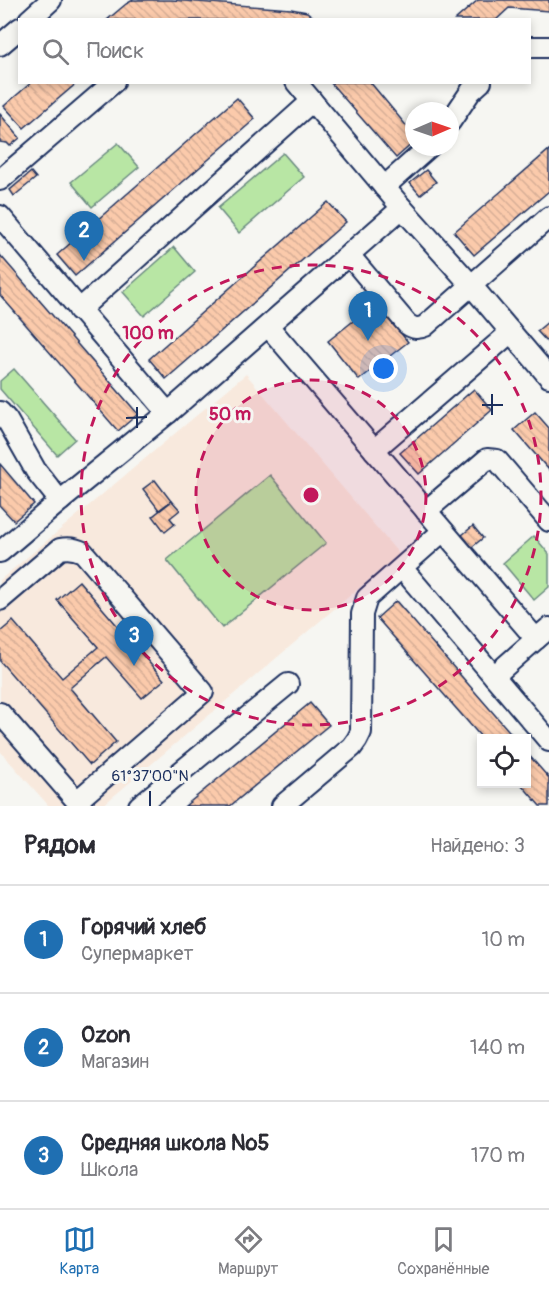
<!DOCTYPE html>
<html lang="ru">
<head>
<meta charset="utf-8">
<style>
  body { margin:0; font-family:Pangolin,sans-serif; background:#f2f2f3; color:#2b2b33 }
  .controls { position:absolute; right:18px; bottom:18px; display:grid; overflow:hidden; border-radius:0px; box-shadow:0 3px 9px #0003 }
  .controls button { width:54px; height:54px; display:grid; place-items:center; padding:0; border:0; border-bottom:2px solid #e1e1e2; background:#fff; color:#2b2b33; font:30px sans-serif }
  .compass { position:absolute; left:405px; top:102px; width:54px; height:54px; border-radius:50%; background:#fff; box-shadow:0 3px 9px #0003; rotate:88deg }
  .you { position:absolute; left:384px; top:369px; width:21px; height:21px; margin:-15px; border:4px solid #fff; border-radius:50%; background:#1a73e8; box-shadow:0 0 0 9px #1a73e833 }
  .badge { display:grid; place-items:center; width:39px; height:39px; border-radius:50%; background:#1f6fb2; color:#fff; font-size:20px; font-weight:700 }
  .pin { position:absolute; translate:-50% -50px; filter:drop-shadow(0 2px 3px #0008) }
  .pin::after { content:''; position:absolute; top:32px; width:21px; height:18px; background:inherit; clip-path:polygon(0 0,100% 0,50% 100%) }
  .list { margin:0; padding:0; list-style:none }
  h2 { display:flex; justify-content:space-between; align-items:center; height:78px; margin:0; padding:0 24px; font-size:26px }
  h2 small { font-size:20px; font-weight:400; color:#7c7c81 }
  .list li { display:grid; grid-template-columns:39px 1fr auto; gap:18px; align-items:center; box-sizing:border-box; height:108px; padding:0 24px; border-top:2px solid #e1e1e2 }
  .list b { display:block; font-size:22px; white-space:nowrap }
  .list p { margin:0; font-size:20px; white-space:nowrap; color:#7c7c81 }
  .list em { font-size:20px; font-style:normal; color:#7c7c81 }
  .icon { flex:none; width:33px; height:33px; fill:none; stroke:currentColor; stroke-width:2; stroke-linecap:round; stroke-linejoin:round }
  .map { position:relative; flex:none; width:549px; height:806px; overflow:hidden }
  .search { position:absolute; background:#fff; box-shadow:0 3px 9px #0003; left:18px; right:18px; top:18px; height:66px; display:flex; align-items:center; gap:15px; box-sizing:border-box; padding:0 21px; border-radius:0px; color:#7c7c81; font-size:22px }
  .sheet { height:402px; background:#fff }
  nav { display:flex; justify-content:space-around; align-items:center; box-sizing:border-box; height:84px; border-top:2px solid #e1e1e2; background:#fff; font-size:16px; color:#7c7c81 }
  nav a { display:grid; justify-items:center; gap:3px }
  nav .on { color:#1f6fb2 }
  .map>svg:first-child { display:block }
  .built { fill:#f8e9dd }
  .green { fill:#b8e6a4; stroke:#6a8a81; stroke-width:1.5 }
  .building { fill:url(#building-back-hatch); stroke:#1b2f5e; stroke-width:1.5 }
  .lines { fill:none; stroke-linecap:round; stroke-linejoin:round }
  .minor-casing { stroke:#1b2f5e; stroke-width:24 }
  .minor { stroke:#f6f6f2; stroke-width:20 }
  .ticks { fill:none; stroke:#1b2f5e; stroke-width:2 }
  .ring { fill:none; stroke:#c2185b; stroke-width:3; stroke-dasharray:10 8 }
  .ticks-label { font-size:15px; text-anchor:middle; fill:#1b2f5e; stroke:#f6f6f2; stroke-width:6; stroke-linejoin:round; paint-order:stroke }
  .centre { fill:#c2185b; stroke:#f6f6f2; stroke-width:3 }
  .ring-label { font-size:18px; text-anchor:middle; font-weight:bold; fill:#c2185b; stroke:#f6f6f2; stroke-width:6; stroke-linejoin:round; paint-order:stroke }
</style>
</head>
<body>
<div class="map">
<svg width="549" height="806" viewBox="0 0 549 806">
  <defs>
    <pattern id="building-back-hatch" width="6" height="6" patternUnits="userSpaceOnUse" patternTransform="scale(1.5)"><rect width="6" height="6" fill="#fbcaab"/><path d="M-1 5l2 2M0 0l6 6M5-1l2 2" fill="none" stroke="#d7ae96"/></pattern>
  </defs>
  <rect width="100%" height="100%" fill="#f6f6f2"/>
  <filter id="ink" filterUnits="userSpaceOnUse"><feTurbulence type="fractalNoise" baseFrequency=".0167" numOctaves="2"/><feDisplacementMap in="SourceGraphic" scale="12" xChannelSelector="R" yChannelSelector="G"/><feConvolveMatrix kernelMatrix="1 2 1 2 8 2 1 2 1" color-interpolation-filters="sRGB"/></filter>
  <g filter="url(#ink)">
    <path class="built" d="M246 374 399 554 102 806H49L0 751V580Z"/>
    <g class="green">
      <path d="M118 143 139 167 92 207 71 182Z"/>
      <path d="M283 153 304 177 239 233 218 208Z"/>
      <path d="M174 247 195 272 144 316 123 292Z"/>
      <path d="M14 369 75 439 57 455 0 389V381Z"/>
      <path d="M270 475 326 543 222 628 167 560Z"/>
      <path d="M534 536 549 554V587L534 600 503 563Z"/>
    </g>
    <g class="building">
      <path d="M133 0H172L291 9 307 12 317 20H107L126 4Z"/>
      <path d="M478 0H549V11L509 8 496 20H455Z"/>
      <path d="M32 82H78L24 128 4 106Z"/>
      <path d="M330 82H370L414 135V142L396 158Z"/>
      <path d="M237 98 255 119 75 276 57 255Z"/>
      <path d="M0 114 20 138 10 146 7 143 0 142Z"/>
      <path d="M549 150V191L474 255 454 232Z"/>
      <path d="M426 170 436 182 420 195 410 183Z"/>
      <path d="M31 172 36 178 14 196 10 190Z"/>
      <path d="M328 202 346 222 166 379 149 359Z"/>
      <path d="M0 255 138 414 118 431 0 295Z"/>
      <path d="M376 303 408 342 359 380 328 341Z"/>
      <path d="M549 321V344L537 331Z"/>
      <path d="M474 389 492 410 419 474 400 453Z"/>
      <path d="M535 412 549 428V470L514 430Z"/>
      <path d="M0 464 34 504 14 521 0 506Z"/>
      <path d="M155 480 171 501 159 510 143 489Z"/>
      <path d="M172 501 180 510 170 518 175 524 165 532 153 516Z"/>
      <path d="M473 526 483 538 472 547 462 535Z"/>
      <path d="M79 581 164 680 142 698 106 657 70 688 116 742 90 765 0 661V632L13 621 62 678 98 647 57 600Z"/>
      <path d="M396 601 515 738H482L377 618Z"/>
      <path d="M310 703 329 725 230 806H185Z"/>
      <path d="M526 752 549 778V806H540L521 784H526Z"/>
    </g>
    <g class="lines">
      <g class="minor-casing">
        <g id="minor">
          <path d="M29 20 51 0"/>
          <path d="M0 45 20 28"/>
          <path d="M530 47H549"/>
          <path d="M296 82 402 208 471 285 549 377"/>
          <path d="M450 122 471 91 481 82"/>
          <path d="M0 180 114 82"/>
          <path d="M384 187 429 147"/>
          <path d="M0 216 168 413"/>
          <path d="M349 255 407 324C414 329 418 329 425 326L549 217"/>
          <path d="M79 310 312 101"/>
          <path d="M268 326 536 639 549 628"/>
          <path d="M0 412 7 420 36 471 60 501"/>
          <path d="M374 450 511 332"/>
          <path d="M426 511 487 459 497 460 549 521"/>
          <path d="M0 552 60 501 168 413 402 208"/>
          <path d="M402 568 549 741"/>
          <path d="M0 600 60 549C69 547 75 548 83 552L203 692 77 801"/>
          <path d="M494 676 536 639"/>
          <path d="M0 713 81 806"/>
          <path d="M139 806 288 684"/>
          <path d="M282 806 352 747 357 740 361 732 362 614 367 598 443 531"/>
        </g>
      </g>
      <use href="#minor" class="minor"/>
    </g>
  </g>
  <path class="ticks" d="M492 394V415M482 405H503M137 407V428M126 418 147 417M150 791V806"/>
  <circle cx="311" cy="495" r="115" fill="#c2185b" fill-opacity=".12"/>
  <g class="ring">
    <circle cx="311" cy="495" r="115"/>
    <circle cx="311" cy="495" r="230"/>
  </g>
  <g class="ticks-label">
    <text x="150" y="781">61°37'00"N</text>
  </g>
  <circle cx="311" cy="495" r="9" class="centre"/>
  <g class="ring-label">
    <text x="148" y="339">100 m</text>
    <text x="230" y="420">50 m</text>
  </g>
</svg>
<div class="controls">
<button><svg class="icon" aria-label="locate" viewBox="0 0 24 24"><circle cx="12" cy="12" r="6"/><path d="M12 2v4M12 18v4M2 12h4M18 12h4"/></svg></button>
</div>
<svg class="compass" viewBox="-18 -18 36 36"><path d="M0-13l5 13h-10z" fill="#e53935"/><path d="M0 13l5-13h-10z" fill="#7c7c81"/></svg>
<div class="you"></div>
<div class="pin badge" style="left:368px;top:341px">1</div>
<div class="pin badge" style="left:84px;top:261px">2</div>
<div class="pin badge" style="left:134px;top:666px">3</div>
<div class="search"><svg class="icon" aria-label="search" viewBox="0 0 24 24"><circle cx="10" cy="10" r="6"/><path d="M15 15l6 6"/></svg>Поиск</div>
</div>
<section class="sheet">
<h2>Рядом<small>Найдено: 3</small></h2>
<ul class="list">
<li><span class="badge">1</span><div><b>Горячий хлеб</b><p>Супермаркет</p></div><em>10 m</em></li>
<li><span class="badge">2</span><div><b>Ozon</b><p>Магазин</p></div><em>140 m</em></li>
<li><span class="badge">3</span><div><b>Средняя школа №5</b><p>Школа</p></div><em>170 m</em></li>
</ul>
</section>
<nav>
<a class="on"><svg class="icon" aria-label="map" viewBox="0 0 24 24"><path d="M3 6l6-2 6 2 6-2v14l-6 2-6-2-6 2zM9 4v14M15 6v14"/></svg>Карта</a>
<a><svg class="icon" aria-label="directions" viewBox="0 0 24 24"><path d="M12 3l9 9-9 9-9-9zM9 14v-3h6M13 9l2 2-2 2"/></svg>Маршрут</a>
<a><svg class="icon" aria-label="saved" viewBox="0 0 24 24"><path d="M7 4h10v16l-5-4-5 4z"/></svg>Сохранённые</a>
</nav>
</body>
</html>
